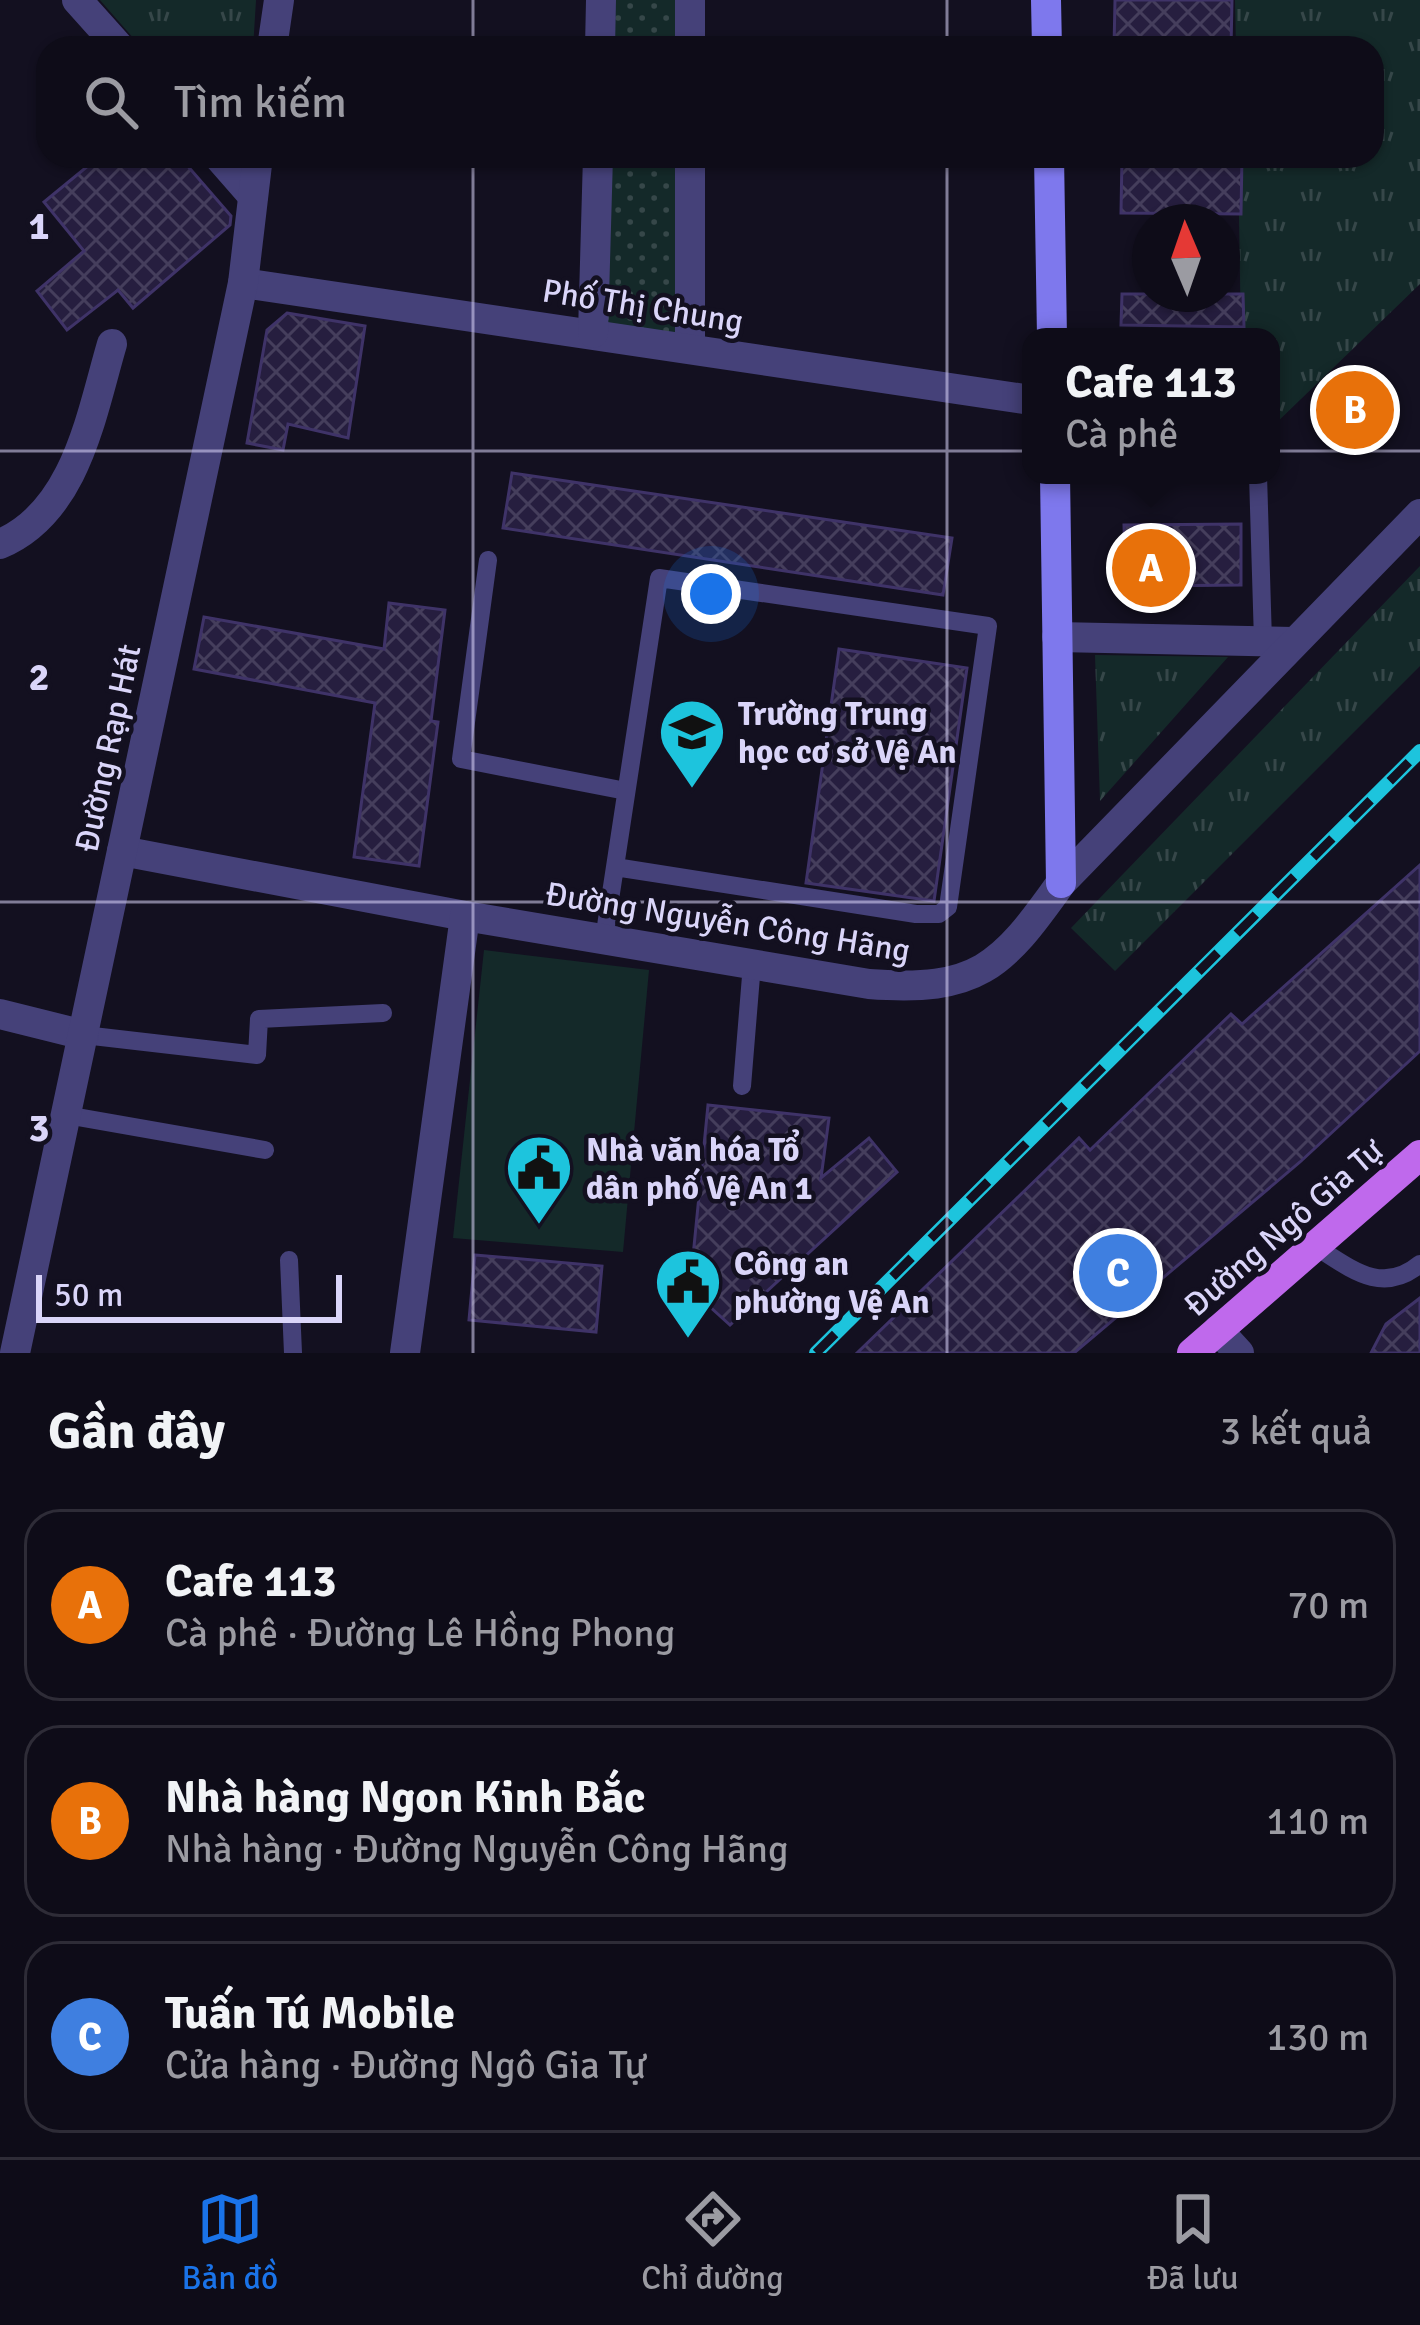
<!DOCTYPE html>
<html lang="vi">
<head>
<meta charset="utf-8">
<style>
  body { margin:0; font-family:Signika,sans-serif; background:#1c1a25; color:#f1f3f6 }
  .compass { position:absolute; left:1132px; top:204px; width:108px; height:108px; border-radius:50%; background:#0e0c18; box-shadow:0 3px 9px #0004; rotate:358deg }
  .scale { position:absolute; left:36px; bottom:30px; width:306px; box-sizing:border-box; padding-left:12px; border:6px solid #dad5f9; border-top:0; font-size:33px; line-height:42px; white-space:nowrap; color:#dad5f9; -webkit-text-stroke:9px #131020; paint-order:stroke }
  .you { position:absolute; left:711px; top:594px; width:42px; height:42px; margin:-30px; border:9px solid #fff; border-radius:50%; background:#1a73e8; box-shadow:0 0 0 18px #1a73e833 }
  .badge { display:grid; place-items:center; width:78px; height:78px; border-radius:50%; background:#1a73e8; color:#fff; font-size:39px; font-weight:700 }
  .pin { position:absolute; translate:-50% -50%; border:6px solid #fff; box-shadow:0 3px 12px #0006 }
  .popup { position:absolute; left:1022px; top:328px; width:258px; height:156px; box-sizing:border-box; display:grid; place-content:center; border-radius:24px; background:#0e0c18; filter:drop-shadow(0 3px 9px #0005); font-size:39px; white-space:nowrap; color:#9b9ba2 }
  .popup b { font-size:45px; color:#f1f3f6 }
  .popup::after { content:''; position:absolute; left:50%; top:100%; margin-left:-24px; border:24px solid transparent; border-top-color:#0e0c18 }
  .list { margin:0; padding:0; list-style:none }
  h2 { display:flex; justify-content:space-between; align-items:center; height:156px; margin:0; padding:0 48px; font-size:51px }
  h2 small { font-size:39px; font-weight:400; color:#9b9ba2 }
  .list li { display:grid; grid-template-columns:78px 1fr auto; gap:36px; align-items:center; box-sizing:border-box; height:192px; margin:0 24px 24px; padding:0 24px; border:3px solid #2e2c37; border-radius:36px }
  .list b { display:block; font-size:45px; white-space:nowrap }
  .list p { margin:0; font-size:39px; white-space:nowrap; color:#9b9ba2 }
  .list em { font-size:39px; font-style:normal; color:#9b9ba2 }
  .icon { flex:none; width:66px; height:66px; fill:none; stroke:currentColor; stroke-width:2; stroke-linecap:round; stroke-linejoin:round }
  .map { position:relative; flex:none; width:1420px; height:1353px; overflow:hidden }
  .search { position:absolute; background:#0e0c18; box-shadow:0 3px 9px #0004; left:36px; right:36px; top:36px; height:132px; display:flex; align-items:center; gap:30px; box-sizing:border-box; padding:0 42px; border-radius:36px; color:#9b9ba2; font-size:45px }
  .sheet { height:804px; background:#0e0c18 }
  nav { display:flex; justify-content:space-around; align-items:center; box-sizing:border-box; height:168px; border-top:3px solid #2e2c37; background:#0e0c18; font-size:33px; color:#9b9ba2 }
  nav a { display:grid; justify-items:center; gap:6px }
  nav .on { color:#1a73e8 }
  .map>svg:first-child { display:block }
  .grass { fill:url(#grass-tufts) }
  .garden { fill:url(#garden-dots) }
  .pitch { fill:#142929 }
  .building { fill:url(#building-cross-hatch); stroke:#3f3368; stroke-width:3 }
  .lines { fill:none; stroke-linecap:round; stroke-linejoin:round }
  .lane { stroke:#454179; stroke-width:18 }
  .street { stroke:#454179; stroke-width:30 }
  .secondary { stroke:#7e78ed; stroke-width:30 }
  .primary { stroke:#bf69ec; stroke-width:30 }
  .rail-casing { stroke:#1dc4dd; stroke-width:14 }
  .rail { stroke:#131020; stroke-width:9; stroke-dasharray:27; stroke-linecap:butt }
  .grid { fill:none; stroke:#dad5f9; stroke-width:3; stroke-opacity:0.55 }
  .labels { text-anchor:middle; stroke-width:9; stroke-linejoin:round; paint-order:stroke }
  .street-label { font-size:33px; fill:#dad5f9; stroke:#131020 }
  .poi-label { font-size:33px; font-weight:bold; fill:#dad5f9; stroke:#131020; text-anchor:start }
  .grid-label { font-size:39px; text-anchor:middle; font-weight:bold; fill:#dad5f9; stroke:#131020; stroke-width:9; stroke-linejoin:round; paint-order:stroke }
</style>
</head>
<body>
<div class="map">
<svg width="1420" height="1353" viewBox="0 0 1420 1353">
  <defs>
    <pattern id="grass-tufts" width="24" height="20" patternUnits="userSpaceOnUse" patternTransform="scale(3)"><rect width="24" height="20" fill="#142929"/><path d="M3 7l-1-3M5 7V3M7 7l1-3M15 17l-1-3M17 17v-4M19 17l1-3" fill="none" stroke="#364749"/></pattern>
    <pattern id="garden-dots" width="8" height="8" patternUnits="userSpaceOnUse" patternTransform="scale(3)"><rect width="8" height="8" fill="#142929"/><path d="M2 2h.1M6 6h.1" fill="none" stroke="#364749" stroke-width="1.8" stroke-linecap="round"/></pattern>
    <pattern id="building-cross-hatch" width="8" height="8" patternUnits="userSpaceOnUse" patternTransform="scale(3)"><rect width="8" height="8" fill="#261e3f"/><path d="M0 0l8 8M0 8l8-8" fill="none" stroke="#453e5c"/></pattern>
  </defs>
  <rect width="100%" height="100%" fill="#131020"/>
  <g class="grass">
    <path d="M100 0H256L253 48H142Z"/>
    <path d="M1235 0H1420V284L1271 428V337H1241L1238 156H1372V48H1236Z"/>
    <path d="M1420 566V666L1115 971 1071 928Z"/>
    <path d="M1095 655 1228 657 1100 801Z"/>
  </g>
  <g class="garden">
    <path d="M614 0H676L677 48H613Z"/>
    <path d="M609 156H678L680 334 602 323Z"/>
  </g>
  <path class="pitch" d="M484 950 649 970 623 1252 453 1238Z"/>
  <g class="building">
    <path d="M1115 0H1232L1231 48H1114Z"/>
    <path d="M100 156H179L231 216 230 225 133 308 118 290 67 330 37 291 84 251 44 202Z"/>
    <path d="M1122 156H1242L1241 214 1121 213Z"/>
    <path d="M1122 294H1243L1244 327 1121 325Z"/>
    <path d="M287 313 365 326 348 438 288 424 283 450 247 443 267 330Z"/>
    <path d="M512 473 952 538 943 595 503 528Z"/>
    <path d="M1241 524V585L1148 586 1125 569 1124 525Z"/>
    <path d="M389 603 445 610 431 721 438 722 419 866 354 857 375 703 194 669 204 617 384 649Z"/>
    <path d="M839 649 967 668 934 901 806 883Z"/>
    <path d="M1420 865V1051L1300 1162 1074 1353H857L1079 1138 1090 1150 1231 1014 1242 1024Z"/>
    <path d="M708 1105 829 1118 821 1178 869 1138 897 1172 730 1325 699 1297H689Z"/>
    <path d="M475 1255 602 1266 596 1332 469 1320Z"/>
    <path d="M1420 1298V1353H1371L1386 1324Z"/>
  </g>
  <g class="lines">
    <g class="lane">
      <path d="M1258 475 1263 641"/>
      <path d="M488 560 461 759 626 791"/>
      <path d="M604 939 659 578 988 626 948 907 939 914H916L615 867"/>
      <path d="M84 1035 257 1055 259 1019 383 1013"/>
      <path d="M742 1086 752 964"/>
      <path d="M66 1115 265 1150"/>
      <path d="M1315 1246C1350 1268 1382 1296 1420 1264"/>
      <path d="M289 1260 293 1353"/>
    </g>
    <g class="street">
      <path d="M77 0 120 48"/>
      <path d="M690 0V48"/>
      <path d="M272 48 279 0"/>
      <path d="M600 48 601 0"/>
      <path d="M218 156 253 196"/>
      <path d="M690 156V348"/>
      <path d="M243 283 1031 400"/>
      <path d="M593 333 598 156"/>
      <path d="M0 544C76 512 91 415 112 344"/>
      <path d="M1057 637 1293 642"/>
      <path d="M122 851 465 916 869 984C977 992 1001 968 1061 883L1420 514"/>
      <path d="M0 1014 84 1035"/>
      <path d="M1218 1330 1239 1353"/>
      <path d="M15 1353 243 283 258 156"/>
      <path d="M405 1353 465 916"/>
    </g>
    <g class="secondary">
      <path d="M1046 0 1047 48"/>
      <path d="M1049 156 1052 337"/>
      <path d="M1055 475 1061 883"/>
    </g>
    <path class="primary" d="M1192 1353 1420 1155"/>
    <g class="rail-casing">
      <path id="rail" d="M816 1353 1420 751"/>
    </g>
    <use href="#rail" class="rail"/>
  </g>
  <path class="grid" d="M473 0V48M947 0V48M473 156V1353M947 156V1353M0 451H1420M0 902H1420"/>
  <defs>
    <g id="school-pin" transform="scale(3.45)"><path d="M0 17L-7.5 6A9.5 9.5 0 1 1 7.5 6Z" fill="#1dc4dd" stroke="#131020"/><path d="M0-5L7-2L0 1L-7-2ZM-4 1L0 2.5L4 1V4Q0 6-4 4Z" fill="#111"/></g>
    <g id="civic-pin" transform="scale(3.45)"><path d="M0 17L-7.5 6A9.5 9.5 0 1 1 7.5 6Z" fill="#1dc4dd" stroke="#131020"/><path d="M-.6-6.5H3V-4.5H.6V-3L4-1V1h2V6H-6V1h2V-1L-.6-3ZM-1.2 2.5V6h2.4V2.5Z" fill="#111"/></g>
  </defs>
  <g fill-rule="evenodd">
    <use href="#school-pin" x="692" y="732"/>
    <use href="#civic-pin" x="539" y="1168"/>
    <use href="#civic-pin" x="688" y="1282"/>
  </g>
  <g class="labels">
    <g class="street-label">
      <text transform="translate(643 305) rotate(9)" y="12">Phố Thị Chung</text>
      <text transform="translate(107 748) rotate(-78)" y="12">Đường Rạp Hát</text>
      <text transform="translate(728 921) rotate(9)" y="12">Đường Nguyễn Công Hãng</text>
      <text transform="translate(1283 1227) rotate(-41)" y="12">Đường Ngô Gia Tự</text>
    </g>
    <g class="poi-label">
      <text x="738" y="725">Trường Trung<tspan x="738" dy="38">học cơ sở Vệ An</tspan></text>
      <text x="586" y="1161">Nhà văn hóa Tổ<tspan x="586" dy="38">dân phố Vệ An 1</tspan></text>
      <text x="734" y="1275">Công an<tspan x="734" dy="38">phường Vệ An</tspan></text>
    </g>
  </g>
  <g class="grid-label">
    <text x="39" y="239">1</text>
    <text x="39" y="690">2</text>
    <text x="39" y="1141">3</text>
  </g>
</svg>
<svg class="compass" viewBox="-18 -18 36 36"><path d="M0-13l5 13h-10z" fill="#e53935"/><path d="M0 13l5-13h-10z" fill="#9b9ba2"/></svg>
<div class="scale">50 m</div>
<div class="you"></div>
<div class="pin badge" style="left:1151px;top:568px;background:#e8710a">A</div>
<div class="popup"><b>Cafe 113</b>Cà phê</div>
<div class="pin badge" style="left:1355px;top:410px;background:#e8710a">B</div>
<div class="pin badge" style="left:1118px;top:1273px;background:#3f7fe0">C</div>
<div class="search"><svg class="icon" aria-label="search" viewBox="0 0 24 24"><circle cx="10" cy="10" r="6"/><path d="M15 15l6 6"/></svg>Tìm kiếm</div>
</div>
<section class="sheet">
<h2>Gần đây<small>3 kết quả</small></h2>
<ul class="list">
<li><span class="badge" style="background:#e8710a">A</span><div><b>Cafe 113</b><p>Cà phê · Đường Lê Hồng Phong</p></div><em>70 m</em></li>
<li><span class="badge" style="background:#e8710a">B</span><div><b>Nhà hàng Ngon Kinh Bắc</b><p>Nhà hàng · Đường Nguyễn Công Hãng</p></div><em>110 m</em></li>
<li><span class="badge" style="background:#3f7fe0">C</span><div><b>Tuấn Tú Mobile</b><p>Cửa hàng · Đường Ngô Gia Tự</p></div><em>130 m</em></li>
</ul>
</section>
<nav>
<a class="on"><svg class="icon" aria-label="map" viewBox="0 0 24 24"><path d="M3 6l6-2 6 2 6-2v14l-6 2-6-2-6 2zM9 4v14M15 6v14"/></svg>Bản đồ</a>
<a><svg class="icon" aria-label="directions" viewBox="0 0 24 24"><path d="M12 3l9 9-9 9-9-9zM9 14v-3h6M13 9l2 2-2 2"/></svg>Chỉ đường</a>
<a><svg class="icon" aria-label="saved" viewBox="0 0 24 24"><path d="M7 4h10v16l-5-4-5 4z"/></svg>Đã lưu</a>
</nav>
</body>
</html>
